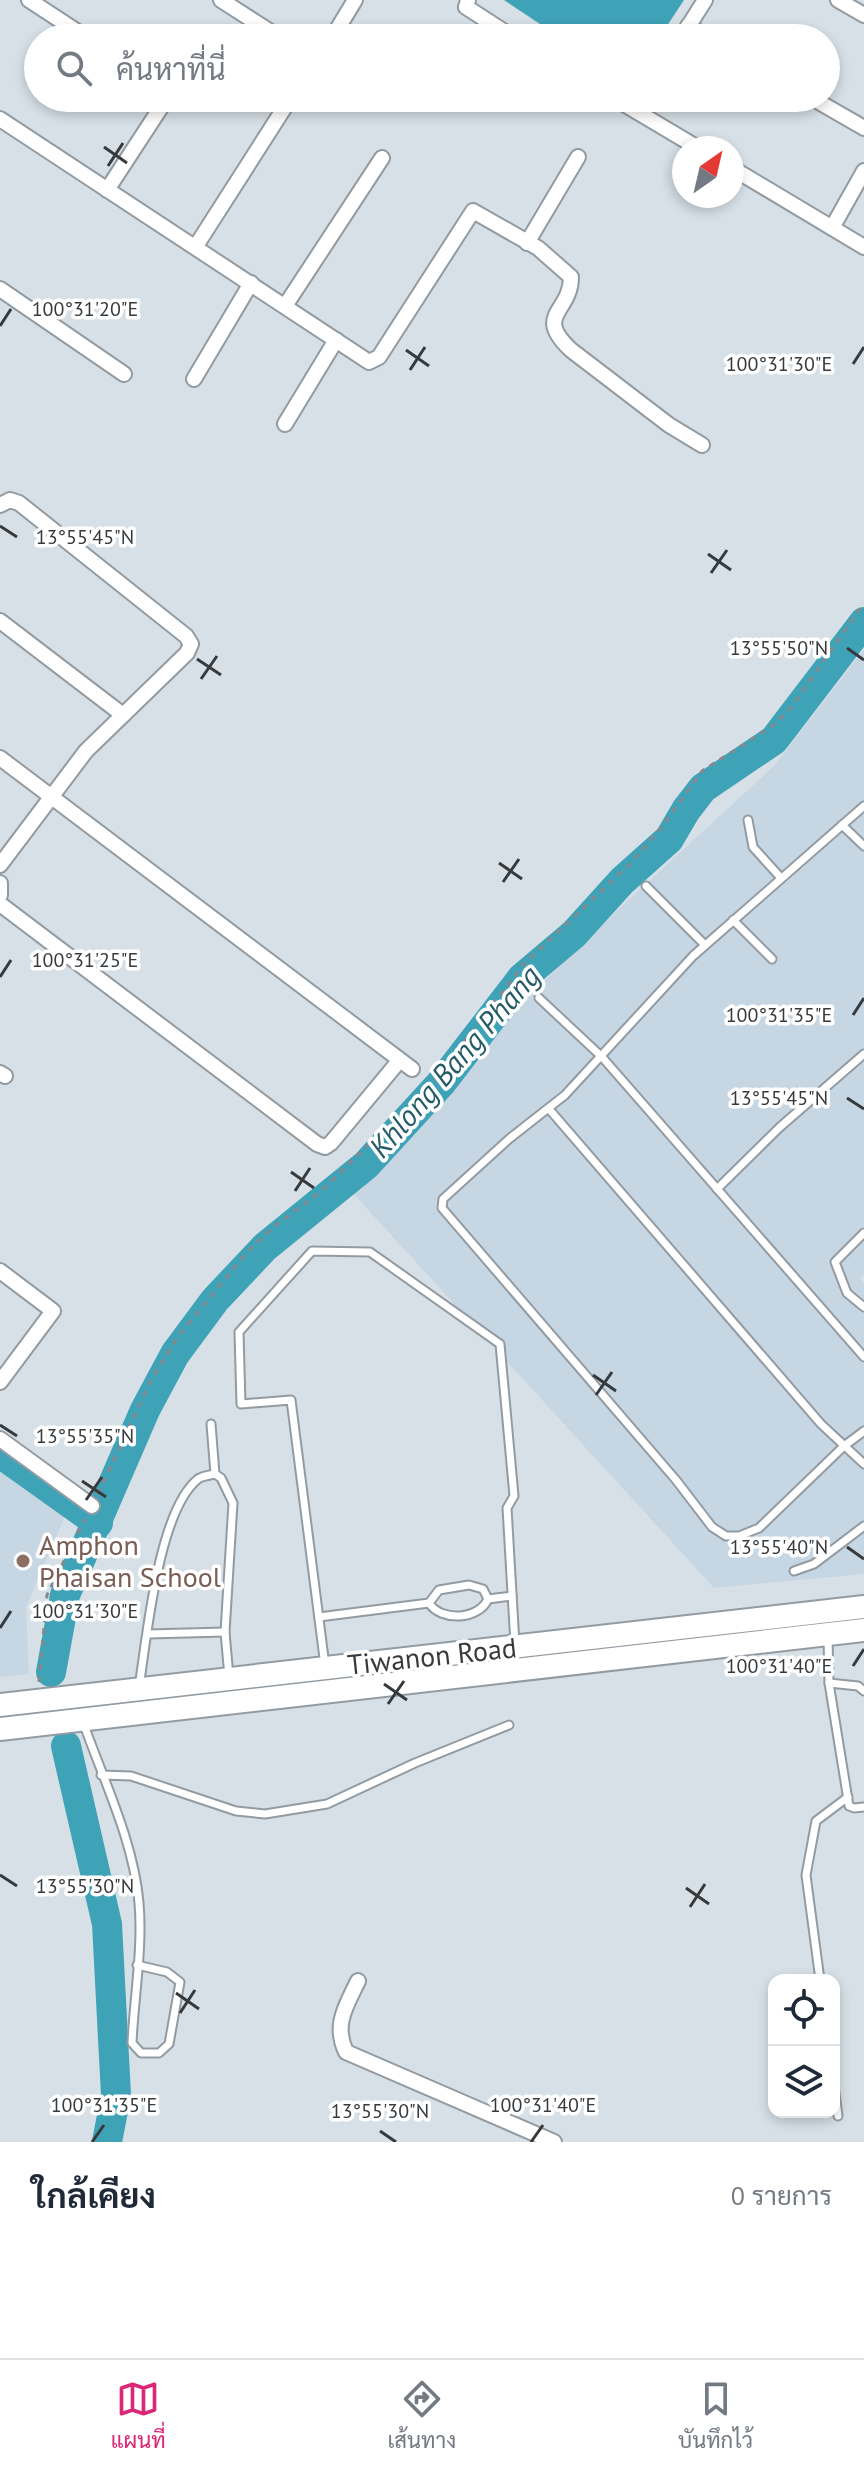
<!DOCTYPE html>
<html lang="th">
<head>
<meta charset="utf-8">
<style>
  body { margin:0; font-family:"PT Sans",Sarabun,sans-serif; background:#f2f2f3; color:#1f2937 }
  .controls { position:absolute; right:24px; bottom:24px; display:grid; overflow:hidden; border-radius:16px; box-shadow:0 4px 12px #0003 }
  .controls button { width:72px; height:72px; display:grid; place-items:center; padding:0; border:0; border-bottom:2px solid #e0e1e3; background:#fff; color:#1f2937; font:40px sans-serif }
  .compass { position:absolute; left:672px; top:136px; width:72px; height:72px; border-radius:50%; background:#fff; box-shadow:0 4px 12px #0003; rotate:34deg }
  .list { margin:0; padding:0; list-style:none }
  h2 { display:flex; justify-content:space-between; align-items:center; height:104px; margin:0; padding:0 32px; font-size:34px }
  h2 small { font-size:26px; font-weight:400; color:#747a83 }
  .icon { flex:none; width:44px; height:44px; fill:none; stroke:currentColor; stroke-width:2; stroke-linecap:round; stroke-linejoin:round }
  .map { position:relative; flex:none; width:864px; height:2142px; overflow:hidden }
  .search { position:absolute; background:#fff; box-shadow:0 4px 12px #0003; left:24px; right:24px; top:24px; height:88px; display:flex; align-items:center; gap:20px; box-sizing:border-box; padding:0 28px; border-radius:44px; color:#747a83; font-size:30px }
  .sheet { height:216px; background:#fff }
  nav { display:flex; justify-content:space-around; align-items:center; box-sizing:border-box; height:112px; border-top:2px solid #e0e1e3; background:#fff; font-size:22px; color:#747a83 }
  nav a { display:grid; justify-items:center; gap:4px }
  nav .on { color:#db2777 }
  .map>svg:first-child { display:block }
  .built { fill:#c7d6e3 }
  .water { fill:#3fa3b8 }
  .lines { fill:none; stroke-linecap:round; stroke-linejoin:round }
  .river { stroke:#3fa3b8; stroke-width:30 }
  .service-casing { stroke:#939ba2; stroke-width:11 }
  .minor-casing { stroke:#939ba2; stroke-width:18 }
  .primary-casing { stroke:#939ba2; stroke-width:26 }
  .path { stroke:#83898e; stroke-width:3; stroke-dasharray:6 6; stroke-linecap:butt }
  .service { stroke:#fff; stroke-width:7 }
  .minor { stroke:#fff; stroke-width:14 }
  .primary { stroke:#fff; stroke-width:22 }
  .ticks { fill:none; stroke:#373a3d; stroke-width:3 }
  .education-dot { fill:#8d6e63; stroke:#fff; stroke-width:3 }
  .labels { text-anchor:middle; stroke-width:7; stroke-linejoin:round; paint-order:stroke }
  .education-label { font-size:28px; fill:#785e54; stroke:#fff; text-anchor:start }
  .street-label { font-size:28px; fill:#373a3d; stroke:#fff }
  .water-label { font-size:30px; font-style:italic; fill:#245b66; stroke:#fff }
  .ticks-label { font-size:20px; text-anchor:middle; fill:#373a3d; stroke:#fff; stroke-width:7; stroke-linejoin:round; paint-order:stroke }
</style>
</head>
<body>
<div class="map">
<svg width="864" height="2142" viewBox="0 0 864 2142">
  <rect width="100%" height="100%" fill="#d7e0e7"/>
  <g class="built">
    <path d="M864 649V1275L860 1279 864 1284V1574L714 1588 350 1190 501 1023 625 903 774 766Z"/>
    <path d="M0 1468 65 1516 26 1607 29 1674 0 1677Z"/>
  </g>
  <path class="water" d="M504 0H684L659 38H561Z"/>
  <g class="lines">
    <g class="river">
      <path d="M0 1453 98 1523"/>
      <path d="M51 1672 65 1595 145 1410 175 1354 215 1300 265 1247 366 1165 442 1082 522 978 574 934 622 881 669 839 686 810 703 788 774 740 864 622"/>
      <path d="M66 1746 107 1924 116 2095 107 2142"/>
    </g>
    <g class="service-casing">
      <g id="service">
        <path d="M864 806 693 956 565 1095 509 1139 443 1199 442 1208 676 1480 712 1527 726 1536H739L759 1528 844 1446 864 1431"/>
        <path d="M748 820 753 847 781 878"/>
        <path d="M842 825 864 846"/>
        <path d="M646 886 705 945"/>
        <path d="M733 920 772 959"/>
        <path d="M539 998 602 1057 864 1357"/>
        <path d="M549 1109 821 1424 864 1464"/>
        <path d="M717 1189 780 1127 864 1054"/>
        <path d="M864 1233 835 1262 847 1293 864 1307"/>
        <path d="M211 1424 215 1474 221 1478 233 1503 225 1632 229 1677"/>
        <path d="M794 1571 814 1564 864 1526"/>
        <path d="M488 1599 512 1596"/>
        <path d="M319 1617 429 1603 439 1590 469 1585 483 1589 488 1599C479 1620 441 1622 429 1603"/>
        <path d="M148 1634 225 1632"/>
        <path d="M828 1638 829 1683 849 1806 854 1808 864 1807"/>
        <path d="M325 1666 291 1400 241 1404 239 1332 312 1251 370 1252 500 1344 514 1496 507 1508 515 1644"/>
        <path d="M829 1683 858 1686 864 1691"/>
        <path d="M139 1687C147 1637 158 1511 198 1479 202 1476 210 1475 215 1474"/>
        <path d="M83 1722C103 1779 134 1842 139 1903 143 1949 134 1997 132 2043L141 2053H159L169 2044 180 1982 167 1972 137 1965"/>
        <path d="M101 1775 131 1776 236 1811 265 1814 327 1804 415 1763 509 1725"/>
        <path d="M820 1980 806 1875 816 1821 848 1797"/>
        <path d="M834 2085 838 2116"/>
      </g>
    </g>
    <g class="minor-casing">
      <g id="minor">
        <path d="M29 0 87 38"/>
        <path d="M221 0 280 38"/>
        <path d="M468 0 466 7 514 38"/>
        <path d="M838 0 864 15"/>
        <path d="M688 26 709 38"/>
        <path d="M332 38 355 0"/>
        <path d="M681 38 705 0"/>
        <path d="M614 98 698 148"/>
        <path d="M812 98 864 128"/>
        <path d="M0 119 369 362 379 357 473 211 538 248 571 277C571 313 533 314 571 350L669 425 702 445"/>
        <path d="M732 168 864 247"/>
        <path d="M107 190 167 98"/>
        <path d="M832 228 864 171"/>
        <path d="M527 243 578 157"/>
        <path d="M196 246 290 99"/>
        <path d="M0 289 124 374"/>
        <path d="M285 306 382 158"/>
        <path d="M194 379 251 283"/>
        <path d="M285 424 336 340"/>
        <path d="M0 505 10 500 19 503 186 636 191 644 187 653 86 751 0 865"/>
        <path d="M0 621 123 715"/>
        <path d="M0 758 412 1069"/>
        <path d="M0 883V895"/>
        <path d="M0 904 317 1144 325 1147 331 1143 399 1061"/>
        <path d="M0 1073 5 1076"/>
        <path d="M0 1271 53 1311 0 1382"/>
        <path d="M0 1439 92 1506"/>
        <path d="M358 1981C346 2006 333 2025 346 2052L554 2142"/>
      </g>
    </g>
    <g class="primary-casing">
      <g id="primary">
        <path d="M0 1705 864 1607"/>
        <path d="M0 1729 864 1630"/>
      </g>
    </g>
    <g class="path">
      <path d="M98 1494 152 1378 180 1334 249 1250 276 1225 319 1193 436 1079 523 965 631 863 660 829 702 771 771 727 790 709 864 603"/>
      <path d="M39 1682 47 1595 85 1519"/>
    </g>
    <use href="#service" class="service"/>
    <use href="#minor" class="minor"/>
    <use href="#primary" class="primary"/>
  </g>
  <path class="ticks" d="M104 147 127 163M108 166 123 143M0 326 11 309M406 350 429 366M853 364 864 347M410 370 425 347M0 526 17 537M708 554 731 570M711 573 727 550M847 648 864 660M197 659 221 675M201 679 217 656M499 863 522 879M503 882 519 859M0 977 11 960M853 1015 864 998M847 1098 864 1109M291 1172 314 1188M295 1191 310 1168M593 1375 616 1391M596 1395 612 1372M0 1425 17 1436M82 1481 106 1497M86 1500 102 1477M847 1547 864 1559M0 1628 11 1611M853 1666 864 1649M384 1684 407 1700M388 1704 404 1681M0 1875 17 1886M686 1888 709 1904M690 1907 705 1884M176 1993 199 2009M180 2013 195 1990M380 2131 396 2142M92 2142 104 2125M531 2142 543 2125"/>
  <circle class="education-dot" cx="23" cy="1561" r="8"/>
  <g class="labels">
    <g class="education-label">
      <text x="39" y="1555">Amphon<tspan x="39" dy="32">Phaisan School</tspan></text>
    </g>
    <g class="street-label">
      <text transform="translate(432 1656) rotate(-6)" y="10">Tiwanon Road</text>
    </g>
    <g class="water-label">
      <text transform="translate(455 1062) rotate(-49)" y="10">Khlong Bang Phang</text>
    </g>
  </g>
  <g class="ticks-label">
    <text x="85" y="316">100°31'20"E</text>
    <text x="779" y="371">100°31'30"E</text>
    <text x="85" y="544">13°55'45"N</text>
    <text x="779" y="655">13°55'50"N</text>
    <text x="85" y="967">100°31'25"E</text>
    <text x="779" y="1022">100°31'35"E</text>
    <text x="779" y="1105">13°55'45"N</text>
    <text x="85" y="1443">13°55'35"N</text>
    <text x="779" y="1554">13°55'40"N</text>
    <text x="85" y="1618">100°31'30"E</text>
    <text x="779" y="1673">100°31'40"E</text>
    <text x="85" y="1893">13°55'30"N</text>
    <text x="104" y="2112">100°31'35"E</text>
    <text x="543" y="2112">100°31'40"E</text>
    <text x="380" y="2118">13°55'30"N</text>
  </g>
</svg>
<div class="controls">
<button><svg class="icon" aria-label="locate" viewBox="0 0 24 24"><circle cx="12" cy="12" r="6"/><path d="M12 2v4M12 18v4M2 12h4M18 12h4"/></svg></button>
<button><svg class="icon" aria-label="layers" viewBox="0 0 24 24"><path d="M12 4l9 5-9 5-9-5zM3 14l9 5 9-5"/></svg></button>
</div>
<svg class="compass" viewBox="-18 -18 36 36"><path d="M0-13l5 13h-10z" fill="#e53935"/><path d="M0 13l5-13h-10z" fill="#747a83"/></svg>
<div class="search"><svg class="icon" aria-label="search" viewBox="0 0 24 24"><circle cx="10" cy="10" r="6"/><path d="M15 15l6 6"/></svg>ค้นหาที่นี่</div>
</div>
<section class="sheet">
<h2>ใกล้เคียง<small>0 รายการ</small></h2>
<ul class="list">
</ul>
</section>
<nav>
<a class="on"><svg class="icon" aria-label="map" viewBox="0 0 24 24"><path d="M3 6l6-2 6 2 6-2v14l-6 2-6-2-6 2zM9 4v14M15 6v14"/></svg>แผนที่</a>
<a><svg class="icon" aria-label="directions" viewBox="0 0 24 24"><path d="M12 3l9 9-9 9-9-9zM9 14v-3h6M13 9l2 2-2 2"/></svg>เส้นทาง</a>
<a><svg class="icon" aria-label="saved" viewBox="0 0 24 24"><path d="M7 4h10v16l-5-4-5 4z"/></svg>บันทึกไว้</a>
</nav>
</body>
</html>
